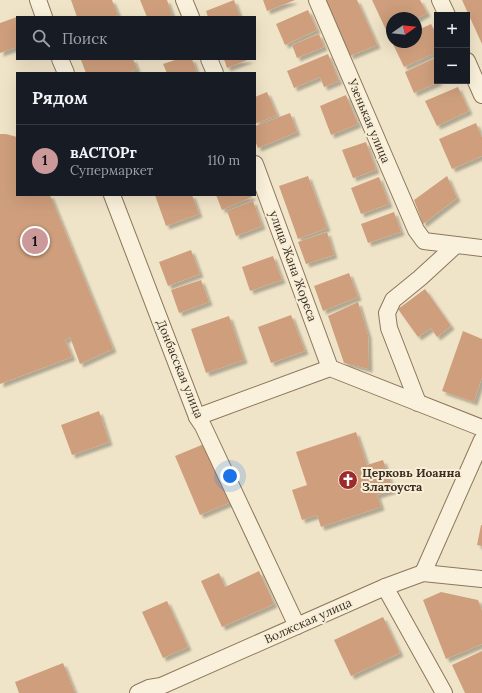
<!DOCTYPE html>
<html lang="ru">
<head>
<meta charset="utf-8">
<style>
  body { margin:0; font-family:Lora,serif; background:#20242c; color:#f1f3f6 }
  .controls { position:absolute; right:12px; top:12px; display:grid; overflow:hidden; border-radius:0px; box-shadow:0 4px 16px #0002 }
  .controls button { width:36px; height:36px; display:grid; place-items:center; padding:0; border:0; border-bottom:1px solid #363941; background:#171b24; color:#f1f3f6; font:20px sans-serif }
  .compass { position:absolute; left:386px; top:12px; width:36px; height:36px; border-radius:50%; background:#171b24; box-shadow:0 4px 16px #0002; rotate:76deg }
  .you { position:absolute; left:230px; top:476px; width:14px; height:14px; margin:-10px; border:3px solid #fff; border-radius:50%; background:#1a73e8; box-shadow:0 0 0 6px #1a73e833 }
  .badge { display:grid; place-items:center; width:26px; height:26px; border-radius:50%; background:#cc999b; color:#111; font-size:13px; font-weight:700 }
  .pin { position:absolute; translate:-50% -50%; border:2px solid #fff; box-shadow:0 1px 4px #0006 }
  .list { margin:0; padding:0; list-style:none }
  h2 { display:flex; justify-content:space-between; align-items:center; height:52px; margin:0; padding:0 16px; font-size:17px }
  h2 small { font-size:13px; font-weight:400; color:#9ea1a6 }
  .list li { display:grid; grid-template-columns:26px 1fr auto; gap:12px; align-items:center; box-sizing:border-box; height:72px; padding:0 16px; border-top:1px solid #363941 }
  .list b { display:block; font-size:15px; white-space:nowrap }
  .list p { margin:0; font-size:13px; white-space:nowrap; color:#9ea1a6 }
  .list em { font-size:13px; font-style:normal; color:#9ea1a6 }
  .icon { flex:none; width:22px; height:22px; fill:none; stroke:currentColor; stroke-width:2; stroke-linecap:round; stroke-linejoin:round }
  .map { position:relative; flex:none; width:482px; height:693px; overflow:hidden }
  .search { position:absolute; background:#171b24; box-shadow:0 4px 16px #0002; left:16px; top:16px; width:240px; height:44px; display:flex; align-items:center; gap:10px; box-sizing:border-box; padding:0 14px; border-radius:0px; color:#9ea1a6; font-size:15px }
  .panel { position:absolute; background:#171b24; box-shadow:0 4px 16px #0002; left:16px; top:72px; width:240px; height:124px; border-radius:0px }
  .map>svg:first-child { display:block }
  .building { fill:#cf9f7d; filter:url(#shadow) }
  .lines { fill:none; stroke-linecap:round; stroke-linejoin:round }
  .street-casing { stroke:#8d765c; stroke-width:18 }
  .street { stroke:#faf1dc; stroke-width:16 }
  .labels { text-anchor:middle; stroke-width:4; stroke-linejoin:round; paint-order:stroke }
  .street-label { font-size:12px; fill:#3d2e20; stroke:#f7eed8 }
  .poi-label { font-size:12px; font-weight:bold; fill:#3d2e20; stroke:#f7eed8; text-anchor:start }
</style>
</head>
<body>
<div class="map">
<svg width="482" height="693" viewBox="0 0 482 693">
  <defs>
    <filter id="shadow"><feDropShadow dx="3.5" dy="3.5" stdDeviation="1" flood-color="#0004"/></filter>
  </defs>
  <rect width="100%" height="100%" fill="#f0e4c8"/>
  <g class="building">
    <path d="M71 0H112L118 15 112 17H77Z"/>
    <path d="M140 0H167L172 15 167 17H147Z"/>
    <path d="M234 0 240 17H208L206 11Z"/>
    <path d="M263 0H295L267 11Z"/>
    <path d="M325 0H357L377 45 350 56Z"/>
    <path d="M372 0H420L427 13 416 19 392 18V30L387 32Z"/>
    <path d="M462 0H482V44Z"/>
    <path d="M308 10 317 30 285 45 276 24Z"/>
    <path d="M17 17V47L0 53V23Z"/>
    <path d="M431 24 437 36V52L404 67 392 42H416V31Z"/>
    <path d="M319 34 324 47 297 58 292 45Z"/>
    <path d="M328 54 339 81 324 87 320 77 294 88 287 71Z"/>
    <path d="M437 57V81H441L414 93 405 72Z"/>
    <path d="M84 59H133L137 69 128 73H86L81 60Z"/>
    <path d="M178 59H192L197 73H167L163 64Z"/>
    <path d="M224 59H250L227 68Z"/>
    <path d="M458 87 469 111 437 126 425 101Z"/>
    <path d="M267 92 277 115 255 124V97Z"/>
    <path d="M346 95 358 124 331 135 320 106Z"/>
    <path d="M290 113 297 132 258 148 255 141V126Z"/>
    <path d="M476 123 482 138V156L452 169 439 139Z"/>
    <path d="M0 134H6L17 137V195H50L113 349 80 364 70 337 65 340 72 357 0 384Z"/>
    <path d="M366 142 376 170 353 178 342 150Z"/>
    <path d="M308 176 327 228 298 239 279 186Z"/>
    <path d="M447 176 457 198 423 224 414 200Z"/>
    <path d="M379 177 389 204 361 214 351 188Z"/>
    <path d="M155 195H192L199 214 166 226Z"/>
    <path d="M216 195H251L252 197 222 210Z"/>
    <path d="M253 201 262 226 236 236 227 211Z"/>
    <path d="M394 212 401 232 368 243 361 224Z"/>
    <path d="M327 232 334 255 306 264 298 242Z"/>
    <path d="M191 250 200 274 168 286 159 262Z"/>
    <path d="M273 256 282 280 250 291 242 267Z"/>
    <path d="M349 273 358 297 323 311 314 286Z"/>
    <path d="M201 280 209 302 179 313 171 290Z"/>
    <path d="M425 289 451 326 437 337 431 328 418 337 398 309Z"/>
    <path d="M358 302 368 335 369 369 344 363 328 316Z"/>
    <path d="M291 315 305 351 271 363 258 327Z"/>
    <path d="M229 316 244 360 206 373 191 329Z"/>
    <path d="M463 331 482 339V377L474 402 442 391Z"/>
    <path d="M99 411 109 442 72 455 61 425Z"/>
    <path d="M356 432 367 465 383 460 393 490 377 495 381 507 321 527 317 515 302 520 292 490 307 485 296 452Z"/>
    <path d="M204 444 229 503 200 515 175 456Z"/>
    <path d="M481 525H482V546L477 545Z"/>
    <path d="M259 571 274 604 222 627 201 581 219 573 225 587Z"/>
    <path d="M441 592 478 600 482 611V644L446 659 423 600Z"/>
    <path d="M167 601 188 647 163 658 142 612Z"/>
    <path d="M383 617 400 653 351 676 334 640Z"/>
    <path d="M482 651V693H465L452 665Z"/>
    <path d="M63 663 75 693H19L15 682Z"/>
  </g>
  <g class="lines">
    <g class="street-casing">
      <g id="street">
        <path d="M38 0 44 17"/>
        <path d="M184 0 191 17"/>
        <path d="M317 0 416 230 424 241 482 248"/>
        <path d="M440 0 447 15"/>
        <path d="M60 59 66 73"/>
        <path d="M209 59 215 73"/>
        <path d="M467 61 482 95"/>
        <path d="M255 164 330 368"/>
        <path d="M112 195 197 417 203 426 297 626"/>
        <path d="M418 403 389 328 387 313 393 300 420 278 456 245"/>
        <path d="M197 417 330 368 482 428"/>
        <path d="M423 573 482 440"/>
        <path d="M385 587 444 693"/>
        <path d="M138 693 149 688 161 686 385 587 423 573 482 579"/>
      </g>
    </g>
    <use href="#street" class="street"/>
  </g>
  <defs>
    <g id="church-disc" transform="scale(1)"><circle r="9.5" fill="#9e2a2b" stroke="#f7eed8"/><path d="M-1.2-6h2.4v3.5h3.3v2.4h-3.3V6h-2.4V-.1h-3.3v-2.4h3.3Z" fill="#fff"/></g>
  </defs>
  <g fill-rule="evenodd">
    <use href="#church-disc" x="348" y="480"/>
  </g>
  <g class="labels">
    <g class="street-label">
      <text transform="translate(369 121) rotate(67)" y="4">Узенькая улица</text>
      <text transform="translate(293 266) rotate(70)" y="4">улица Жана Жореса</text>
      <text transform="translate(180 369) rotate(68)" y="4">Донбасская улица</text>
      <text transform="translate(308 621) rotate(-24)" y="4">Волжская улица</text>
    </g>
    <g class="poi-label">
      <text x="362" y="477">Церковь Иоанна<tspan x="362" dy="14">Златоуста</tspan></text>
    </g>
  </g>
</svg>
<div class="controls">
<button>+</button>
<button>−</button>
</div>
<svg class="compass" viewBox="-18 -18 36 36"><path d="M0-13l5 13h-10z" fill="#e53935"/><path d="M0 13l5-13h-10z" fill="#9ea1a6"/></svg>
<div class="you"></div>
<div class="pin badge" style="left:35px;top:241px">1</div>
<div class="search"><svg class="icon" aria-label="search" viewBox="0 0 24 24"><circle cx="10" cy="10" r="6"/><path d="M15 15l6 6"/></svg>Поиск</div>
<section class="panel">
<h2>Рядом<small></small></h2>
<ul class="list">
<li><span class="badge">1</span><div><b>вАСТОРг</b><p>Супермаркет</p></div><em>110 m</em></li>
</ul>
</section>
</div>
</body>
</html>
